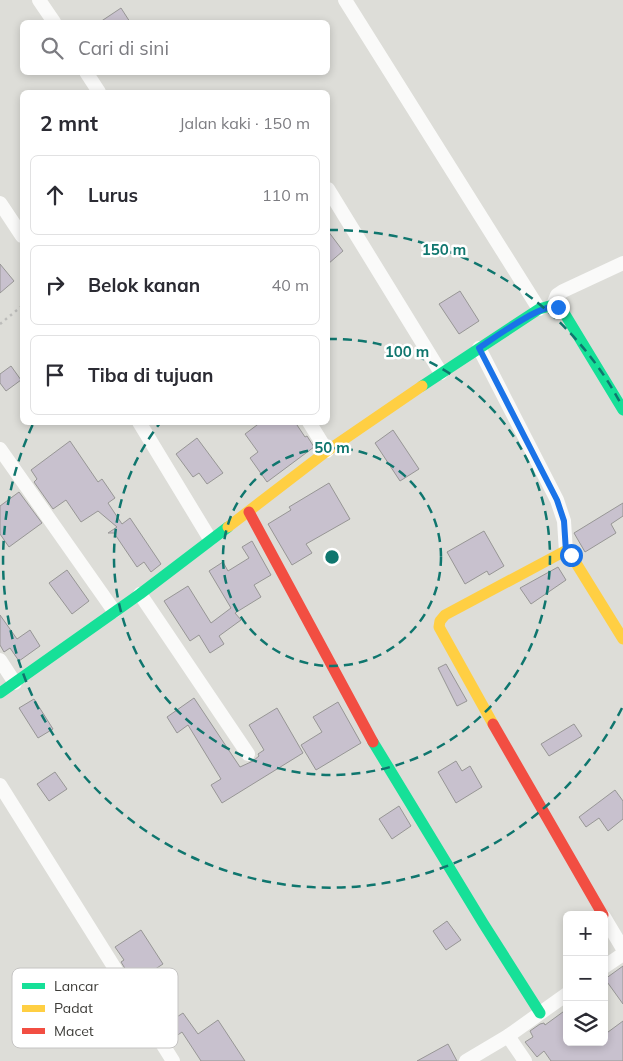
<!DOCTYPE html>
<html lang="id">
<head>
<meta charset="utf-8">
<style>
  body { margin:0; font-family:Mulish,sans-serif; background:#f2f2f3; color:#2b2b33 }
  .controls { position:absolute; right:15px; bottom:15px; display:grid; overflow:hidden; border-radius:8px; box-shadow:0 2px 8px #0003 }
  .controls button { width:45px; height:45px; display:grid; place-items:center; padding:0; border:0; border-bottom:1px solid #e1e1e2; background:#fff; color:#2b2b33; font:25px sans-serif }
  .stop { position:absolute; width:15px; height:15px; margin:-11px; border:4px solid #1a73e8; border-radius:50%; background:#fff }
  .stop.end { background:#1a73e8; border-color:#fff; box-shadow:0 1px 5px #0008 }
  .list { margin:0; padding:0; list-style:none }
  h2 { display:flex; justify-content:space-between; align-items:center; height:65px; margin:0; padding:0 20px; font-size:21px }
  h2 small { font-size:16px; font-weight:400; color:#7c7c81 }
  .list li { display:grid; grid-template-columns:32px 1fr auto; gap:15px; align-items:center; box-sizing:border-box; height:80px; margin:0 10px 10px; padding:0 10px; border:1px solid #e1e1e2; border-radius:8px }
  .list b { display:block; font-size:19px; white-space:nowrap }
  .list em { font-size:16px; font-style:normal; color:#7c7c81 }
  .icon { flex:none; width:28px; height:28px; fill:none; stroke:currentColor; stroke-width:2; stroke-linecap:round; stroke-linejoin:round }
  .map { position:relative; flex:none; width:623px; height:1061px; overflow:hidden }
  .search { position:absolute; background:#fff; box-shadow:0 2px 8px #0003; left:20px; top:20px; width:310px; height:55px; display:flex; align-items:center; gap:12px; box-sizing:border-box; padding:0 18px; border-radius:8px; color:#7c7c81; font-size:19px }
  .panel { position:absolute; background:#fff; box-shadow:0 2px 8px #0003; left:20px; top:90px; width:310px; height:335px; border-radius:8px }
  .map>svg:first-child { display:block }
  .building { fill:#c8c1ce; stroke:#979695 }
  .lines { fill:none; stroke-linecap:round; stroke-linejoin:round }
  .path { stroke:#bcbcba; stroke-width:2.5; stroke-dasharray:2.5 4; stroke-linecap:butt }
  .street { stroke:#fafaf9; stroke-width:14 }
  .fast { stroke:#16e098; stroke-width:11 }
  .slow { stroke:#ffcf43; stroke-width:11 }
  .jam { stroke:#f24e42; stroke-width:11 }
  .route { stroke:#1a73e8; stroke-width:6 }
  .ring { fill:none; stroke:#0f766e; stroke-width:2.5; stroke-dasharray:9 6 }
  .key { fill:#fff; stroke:#c5c4c3; stroke-width:1 }
  .key-label { font-size:14px; fill:#3d3c38 }
  .centre { fill:#0f766e; stroke:#fff; stroke-width:2.5 }
  .ring-label { font-size:15px; text-anchor:middle; font-weight:bold; fill:#0f766e; stroke:#fff; stroke-width:5; stroke-linejoin:round; paint-order:stroke }
</style>
</head>
<body>
<div class="map">
<svg width="623" height="1061" viewBox="0 0 623 1061">
  <rect width="100%" height="100%" fill="#ddddd8"/>
  <g class="building">
    <path d="M121 8 130 22H100Z"/>
    <path d="M328 231 343 251 328 264Z"/>
    <path d="M0 264 14 281 0 293Z"/>
    <path d="M460 291 479 321 459 334 439 304Z"/>
    <path d="M11 366 21 380 6 391 0 383V374Z"/>
    <path d="M261 422H295L305 437 307 436 314 447 267 482 250 458 258 452 245 434Z"/>
    <path d="M393 430 419 469 400 481 375 443Z"/>
    <path d="M197 438 223 473 207 484 199 473 193 477 176 454Z"/>
    <path d="M70 441 98 482 102 479 115 498 108 503 122 524 130 518 161 564 151 572 144 562 137 567 114 533H108L117 527 98 511 81 522 66 500 53 509 34 482 37 479 31 470Z"/>
    <path d="M329 483 350 519 306 544 312 553 292 565 268 524 291 510 289 507Z"/>
    <path d="M19 492 42 523 9 547 0 534V506Z"/>
    <path d="M623 503V516L611 524 616 533 585 552 574 533Z"/>
    <path d="M484 531 504 566 489 575 487 571 465 584 447 552Z"/>
    <path d="M252 541 271 575 254 585 261 597 235 613 241 620 219 636 224 644 210 653 199 635 190 641 164 601 188 586 211 623 231 608 209 571 223 562 228 571 249 558 242 547Z"/>
    <path d="M558 567 566 580 531 604 520 588Z"/>
    <path d="M67 570 89 601 72 614 49 583Z"/>
    <path d="M0 615 17 639 30 630 40 646 19 661 10 648 4 652 0 645Z"/>
    <path d="M446 664 467 701 457 706 438 668Z"/>
    <path d="M194 698 240 767 253 761 259 756 258 754 264 750 249 725 277 708 303 753 222 803 211 785 221 779 188 725 177 733 167 717Z"/>
    <path d="M34 699 53 729 38 738 19 708Z"/>
    <path d="M338 702 361 743 316 770 301 745 322 732 313 717Z"/>
    <path d="M574 724 582 736 549 756 541 744Z"/>
    <path d="M456 761 462 771 470 766 482 787 456 803 438 772Z"/>
    <path d="M55 772 67 789 49 801 37 784Z"/>
    <path d="M615 790 623 801V819L608 831 599 818 586 827 579 817Z"/>
    <path d="M399 806 411 826 392 839 379 819Z"/>
    <path d="M447 921 461 940 446 950 433 931Z"/>
    <path d="M141 930 163 964 134 983 121 962 124 960 115 947Z"/>
    <path d="M623 966V1004L605 979Z"/>
    <path d="M567 1009V1042H604V1035L623 1021V1061H551L544 1051 537 1057 525 1042 533 1037 530 1031 540 1024 544 1023 545 1025Z"/>
    <path d="M183 1013 198 1034 218 1020 245 1061H201L182 1032 172 1039 163 1026Z"/>
    <path d="M448 1044 457 1061H417Z"/>
  </g>
  <g class="lines">
    <path class="path" d="M0 324 22 306"/>
    <g class="street">
      <path d="M39 0 54 22"/>
      <path d="M345 0 539 309"/>
      <path d="M86 72 99 92"/>
      <path d="M328 189 441 373"/>
      <path d="M0 203 22 236"/>
      <path d="M553 305 557 295 563 291 623 263"/>
      <path d="M479 348 557 500 564 521 566 552"/>
      <path d="M139 422 210 539"/>
      <path d="M309 422 327 451"/>
      <path d="M0 449 114 611"/>
      <path d="M140 594 248 754"/>
      <path d="M0 660 15 683"/>
      <path d="M0 785 173 1061"/>
      <path d="M604 917 623 949"/>
      <path d="M604 967 623 954"/>
      <path d="M508 1036 525 1061"/>
      <path d="M466 1061 508 1036 567 994"/>
    </g>
    <g class="fast">
      <path d="M422 386 539 309 553 305 563 311 623 410"/>
      <path d="M0 693 140 594 228 527"/>
      <path d="M373 742 483 923 540 1013"/>
    </g>
    <g class="slow">
      <path d="M228 527 327 451 422 386"/>
      <path d="M493 724 439 627 440 621 445 615 565 551 571 555 623 639"/>
    </g>
    <g class="jam">
      <path d="M249 512 373 742"/>
      <path d="M493 724 603 915"/>
    </g>
  </g>
  <g class="lines">
    <path class="route" d="M558 307C543 302 494 338 479 348L557 500 564 521 566 552 571 555"/>
  </g>
  <g class="ring">
    <circle cx="332" cy="557" r="109"/>
    <path d="M328 339A218 218 0 1 1 160 423"/>
    <path d="M622 708A327 327 0 0 1 33 424M329 230A327 327 0 0 1 622 406"/>
  </g>
  <rect x="12" y="968" width="166" height="80" rx="8" class="key"/>
  <rect x="22" y="983" width="23" height="6" fill="#16e098"/>
  <rect x="22" y="1005" width="23" height="7" fill="#ffcf43"/>
  <rect x="22" y="1028" width="23" height="6" fill="#f24e42"/>
  <g class="key-label">
    <text x="54" y="991">Lancar</text>
    <text x="54" y="1013">Padat</text>
    <text x="54" y="1036">Macet</text>
  </g>
  <circle cx="332" cy="557" r="8" class="centre"/>
  <g class="ring-label">
    <text x="444" y="255">150 m</text>
    <text x="407" y="357">100 m</text>
    <text x="332" y="453">50 m</text>
  </g>
</svg>
<div class="controls">
<button>+</button>
<button>−</button>
<button><svg class="icon" aria-label="layers" viewBox="0 0 24 24"><path d="M12 4l9 5-9 5-9-5zM3 14l9 5 9-5"/></svg></button>
</div>
<div class="stop" style="left:571px;top:555px"></div>
<div class="stop end" style="left:558px;top:307px"></div>
<div class="search"><svg class="icon" aria-label="search" viewBox="0 0 24 24"><circle cx="10" cy="10" r="6"/><path d="M15 15l6 6"/></svg>Cari di sini</div>
<section class="panel">
<h2>2 mnt<small>Jalan kaki · 150 m</small></h2>
<ul class="list">
<li><svg class="icon" aria-label="ahead" viewBox="0 0 24 24"><path d="M12 20V5M6 11l6-6 6 6"/></svg><div><b>Lurus</b></div><em>110 m</em></li>
<li><svg class="icon" aria-label="right" viewBox="0 0 24 24"><path d="M7 20v-9h11M14 6l5 5-5 5"/></svg><div><b>Belok kanan</b></div><em>40 m</em></li>
<li><svg class="icon" aria-label="arrive" viewBox="0 0 24 24"><path d="M6 21V4h12l-3 4 3 4H6"/></svg><div><b>Tiba di tujuan</b></div></li>
</ul>
</section>
</div>
</body>
</html>
